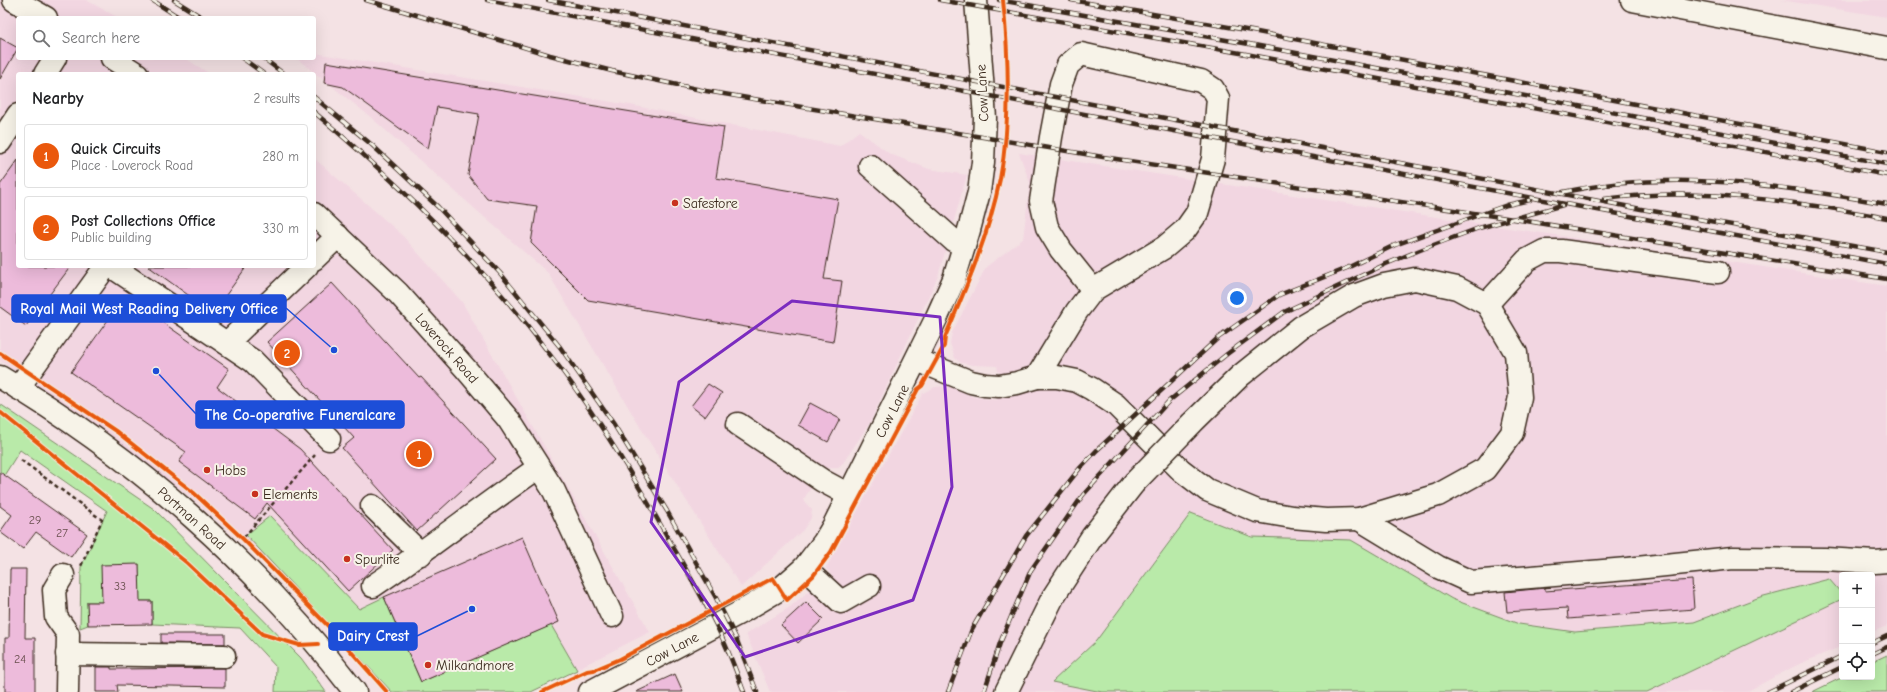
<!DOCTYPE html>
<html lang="en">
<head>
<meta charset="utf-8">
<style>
  body { margin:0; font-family:"Comic Neue",sans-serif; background:#f2f2f2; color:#202124 }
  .controls { position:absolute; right:12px; bottom:12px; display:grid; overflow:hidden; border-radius:4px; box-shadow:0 4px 16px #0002 }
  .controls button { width:36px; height:36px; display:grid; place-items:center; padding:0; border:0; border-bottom:1px solid #e0e0e0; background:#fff; color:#202124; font:20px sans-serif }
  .you { position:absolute; left:1237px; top:298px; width:14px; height:14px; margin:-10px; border:3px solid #fff; border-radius:50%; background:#1a73e8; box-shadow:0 0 0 6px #1a73e833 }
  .badge { display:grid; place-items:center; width:26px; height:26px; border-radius:50%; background:#ea580c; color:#fff; font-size:13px; font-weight:700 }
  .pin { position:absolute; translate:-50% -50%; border:2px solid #fff; box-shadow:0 1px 4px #0006 }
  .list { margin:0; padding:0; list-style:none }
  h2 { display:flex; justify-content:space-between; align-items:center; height:52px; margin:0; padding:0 16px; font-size:17px }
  h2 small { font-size:13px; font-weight:400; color:#757577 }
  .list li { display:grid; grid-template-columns:26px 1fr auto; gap:12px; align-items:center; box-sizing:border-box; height:64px; margin:0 8px 8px; padding:0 8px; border:1px solid #e0e0e0; border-radius:4px }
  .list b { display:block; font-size:15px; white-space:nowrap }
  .list p { margin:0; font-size:13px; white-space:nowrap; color:#757577 }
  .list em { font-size:13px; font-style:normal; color:#757577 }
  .icon { flex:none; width:22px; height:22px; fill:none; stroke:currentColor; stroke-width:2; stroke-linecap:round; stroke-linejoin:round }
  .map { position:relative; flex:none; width:1887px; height:692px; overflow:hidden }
  .search { position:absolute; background:#fff; box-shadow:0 4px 16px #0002; left:16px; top:16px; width:300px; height:44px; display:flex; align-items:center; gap:10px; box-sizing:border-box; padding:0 14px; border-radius:4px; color:#757577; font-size:15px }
  .panel { position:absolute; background:#fff; box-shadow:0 4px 16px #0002; left:16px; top:72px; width:300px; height:196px; border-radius:4px }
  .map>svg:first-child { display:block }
  .built { fill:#f2d6e1 }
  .green { fill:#b9eaa9; stroke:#7a8a64 }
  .building { fill:#edbbdb; stroke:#3b2a1e }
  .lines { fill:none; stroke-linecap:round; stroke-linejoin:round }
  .minor-casing { stroke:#3b2a1e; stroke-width:25 }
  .path { stroke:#3b2a1e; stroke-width:2.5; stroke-dasharray:4 3; stroke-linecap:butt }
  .minor { stroke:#f7f3e8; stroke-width:22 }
  .rail-casing { stroke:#3b2a1e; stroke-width:4.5 }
  .rail { stroke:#f7f3e8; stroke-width:3; stroke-dasharray:9; stroke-linecap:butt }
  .minor-bridge-casing { stroke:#3b2a1e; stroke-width:25; stroke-linecap:butt }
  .minor-bridge { stroke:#f7f3e8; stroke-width:22 }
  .cycleway-casing { stroke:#f7f3e8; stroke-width:6 }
  .cycleway { stroke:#e8590c; stroke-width:4 }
  .marked { fill:none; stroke:#7b2cbf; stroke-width:3; stroke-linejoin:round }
  .poi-dot { fill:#c8321e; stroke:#f7f3e8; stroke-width:1.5 }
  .labels { text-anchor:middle; stroke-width:4; stroke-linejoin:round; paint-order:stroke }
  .number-label { font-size:12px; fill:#684e4d }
  .street-label { font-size:14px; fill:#3b2a1e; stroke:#f7f3e8 }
  .poi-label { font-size:14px; fill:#3b2a1e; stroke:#f7f3e8; text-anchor:start }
  .leader { fill:none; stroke:#1d4ed8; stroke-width:1.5 }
  .callout-dot { fill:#1d4ed8; stroke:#f7f3e8; stroke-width:1.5 }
  .callout { fill:#1d4ed8; stroke:#1d4ed8; stroke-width:1.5 }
  .callout-label { font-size:15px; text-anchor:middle; font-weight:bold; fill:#fff }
</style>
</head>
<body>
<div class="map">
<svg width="1887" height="692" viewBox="0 0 1887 692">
  <rect width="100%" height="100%" fill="#f4e2e4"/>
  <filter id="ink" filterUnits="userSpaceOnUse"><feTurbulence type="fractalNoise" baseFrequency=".025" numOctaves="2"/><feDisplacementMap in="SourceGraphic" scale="8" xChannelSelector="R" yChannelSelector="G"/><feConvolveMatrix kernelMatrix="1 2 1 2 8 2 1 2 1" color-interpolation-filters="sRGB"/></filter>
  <g filter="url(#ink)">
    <g class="built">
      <path d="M0 0H86L119 18H18V58H185L210 74H18V266H314V158L400 233 462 302 650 632 531 692 343 633 191 497 0 360Z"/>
      <path d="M1781 0H1887V17Z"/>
      <path d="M314 53 630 105 840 146 859 131 890 154 929 169 967 175 938 276 869 424 843 463 837 468H824L803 500 812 510 811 518 803 530 741 587 642 430 548 273 367 114 296 58H314Z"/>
      <path d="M1019 153 1887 286V626L1872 632V575H1842V646L1797 665 1746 692H770L746 634 790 607 812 588 828 590 836 582 826 568 923 393 935 387 948 386 974 397 997 400 1001 374 998 371 997 366 974 365 961 363 955 358 950 343 952 333 986 267 1023 239 1030 183Z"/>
    </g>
    <g class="green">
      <path d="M0 404 154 509 301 658 326 692H275L276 667 240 628 152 624V601H129L139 575V564L112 602H87L88 625 80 628 81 567 107 511 20 450 0 482Z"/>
      <path d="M1191 513 1252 537 1351 540 1452 599 1519 624 1575 632 1694 622 1760 597 1829 579 1842 594V599L1647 692H1102L1052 682 1096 641Z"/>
      <path d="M270 516 359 609 384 597 421 682 551 625 577 670 531 692H392L246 535Z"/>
      <path d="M1887 655V692H1812L1843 677H1872V662Z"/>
    </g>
    <g class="building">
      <path d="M0 38 18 48 0 79Z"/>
      <path d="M326 62 724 127 716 178 838 199 824 279 842 281 833 342 588 300 531 243 537 206 487 199 468 175 479 114 437 107 428 149 343 87 324 83Z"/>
      <path d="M18 160V266H71L26 326 0 307V185Z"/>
      <path d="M148 266H247L213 313Z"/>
      <path d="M332 283 419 378 421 377 496 459 417 531 342 448 354 438 267 342Z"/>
      <path d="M125 296 229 369 217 387 300 449 393 550 348 591 267 503 255 519 179 462 186 452 71 372Z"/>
      <path d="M708 384 722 393 705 417 691 406Z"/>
      <path d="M810 403 840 419 828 442 798 425Z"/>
      <path d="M0 472 87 534 71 557 36 532 23 549 0 532 12 515 0 506Z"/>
      <path d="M522 537 559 622 421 682 384 597Z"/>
      <path d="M139 564 140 601H152V624L88 625 87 602H102L101 565Z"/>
      <path d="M10 569H26L25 638H35V692H5V638H9Z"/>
      <path d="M1692 580 1694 609 1568 619 1567 608 1507 612 1505 592 1545 588V591Z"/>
      <path d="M806 602 823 619 798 643 781 625Z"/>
      <path d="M161 634H225V644L161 643Z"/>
      <path d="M96 667H111V669L225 668V687L117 685 118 692H96Z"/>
      <path d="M675 674 683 692H636Z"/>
    </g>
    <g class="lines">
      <g class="minor-casing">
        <g id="minor">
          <path d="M14 0 46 18"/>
          <path d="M1632 0 1887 48"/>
          <path d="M1081 54 1201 81 1213 89 1218 98 1213 159 1197 213 1185 230 1165 247 1093 290 1061 250 1047 227 1041 201 1051 137 1061 84 1068 65Z"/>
          <path d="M112 58 137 74"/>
          <path d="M45 74 55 58"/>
          <path d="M0 142 18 115"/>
          <path d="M870 166 953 240 964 246"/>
          <path d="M314 214 398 293 465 368 509 420 554 491 612 616"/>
          <path d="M314 259 338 236"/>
          <path d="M111 266 253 361 329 439"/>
          <path d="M1487 304 1527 260 1544 251H1561L1718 272"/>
          <path d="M227 343 307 266"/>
          <path d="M917 360 971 382 985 385 999 386 1017 383 1037 377H1057L1077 381 1092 389 1116 405 1181 470 1207 490 1257 511 1292 517 1326 520 1359 519 1438 495 1485 469 1512 433 1520 397 1516 353 1487 304 1457 288 1415 279 1384 285 1354 296 1301 327 1240 376 1192 423"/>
          <path d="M0 377C137 458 259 566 355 692"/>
          <path d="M1037 377 1077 311 1093 290"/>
          <path d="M18 388 106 266"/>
          <path d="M738 424 823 481 849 495"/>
          <path d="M372 506 421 554"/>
          <path d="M1359 519 1438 567 1471 582 1627 569 1733 558 1825 559 1875 562 1887 561"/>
          <path d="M804 568 841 602 869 586"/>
          <path d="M63 575 54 590 56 617 68 634 67 692"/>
          <path d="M373 586C429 549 482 506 538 468"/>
          <path d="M67 654 224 656"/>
          <path d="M590 692 743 611 780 589 804 568 824 542 834 525 936 319 954 279 969 230 979 192 983 162 985 118 976 0"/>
          <path d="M1006 692 1053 597 1092 537 1134 483"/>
        </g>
      </g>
      <g class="path">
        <path d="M21 460 102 520 81 566"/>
        <path d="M244 537 315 455"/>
      </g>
      <use href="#minor" class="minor"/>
      <g class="rail-casing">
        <g id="rail">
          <path d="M152 0 180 18"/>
          <path d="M174 0 203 18"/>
          <path d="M366 0 550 55 612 71 706 91 1103 157 1520 220 1887 279"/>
          <path d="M487 0 1158 128 1887 264"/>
          <path d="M548 0 1641 209 1887 252"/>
          <path d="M940 0 1246 54 1887 175"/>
          <path d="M999 0 1249 44 1887 164"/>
          <path d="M1071 0 1252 31 1887 152"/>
          <path d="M242 58 264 74"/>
          <path d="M263 58 284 74"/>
          <path d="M314 97 372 145 438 207 500 273 560 347 613 423 667 511 716 598 736 638 757 692"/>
          <path d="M314 112C401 185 483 265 551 356 595 413 633 475 668 538 688 573 709 608 725 644 732 660 738 676 744 692"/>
          <path d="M1563 192C1671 169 1781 185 1887 204"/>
          <path d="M1604 199C1698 187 1795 201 1887 218"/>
          <path d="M1872 643 1887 636"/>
          <path d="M1872 654 1887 647"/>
          <path d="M948 692 972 629 1026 536 1080 468 1097 450 1218 338 1279 295 1347 268 1395 245 1507 205 1530 200"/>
          <path d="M984 692 1000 643 1031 570 1083 495 1169 401 1227 354 1284 312 1386 264 1420 250 1479 228 1563 205"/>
          <path d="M1768 692 1842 656"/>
          <path d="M1791 692 1842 667"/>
        </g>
      </g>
      <use href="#rail" class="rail"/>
      <g class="minor-bridge-casing">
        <path id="minor-bridge" d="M1134 483 1192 423"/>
      </g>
      <use href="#minor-bridge" class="minor-bridge"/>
      <g class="cycleway-casing">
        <g id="cycleway">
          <path d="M0 353 117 432 194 493 243 539 331 629 387 692"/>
          <path d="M0 412 187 563 262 634 299 645 318 644"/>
          <path d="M542 692 587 671 594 670 620 659 773 578 787 600 813 576 831 552 918 389 922 386 944 346 945 337C967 286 989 234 1000 179 1011 121 1009 58 1003 0"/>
        </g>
      </g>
      <use href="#cycleway" class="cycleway"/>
    </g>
  </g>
  <path class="marked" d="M792 301 940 317 952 487 913 600 745 657 651 522 679 382Z"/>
  <g class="poi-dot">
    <circle cx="675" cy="203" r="4"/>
    <circle cx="207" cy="470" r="4"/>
    <circle cx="255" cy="494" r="4"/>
    <circle cx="347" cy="559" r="4"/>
    <circle cx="428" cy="665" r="4"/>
  </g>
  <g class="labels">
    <g class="number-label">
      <text x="35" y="524">29</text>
      <text x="62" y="537">27</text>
      <text x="120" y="590">33</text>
      <text x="20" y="663">24</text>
    </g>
    <g class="street-label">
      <text transform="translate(982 93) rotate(-93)" y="5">Cow Lane</text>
      <text transform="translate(447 348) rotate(49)" y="5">Loverock Road</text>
      <text transform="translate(892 411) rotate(-63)" y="5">Cow Lane</text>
      <text transform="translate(192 518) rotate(42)" y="5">Portman Road</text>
      <text transform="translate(672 649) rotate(-28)" y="5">Cow Lane</text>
    </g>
    <g class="poi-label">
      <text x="683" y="208">Safestore</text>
      <text x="215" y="475">Hobs</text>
      <text x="263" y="499">Elements</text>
      <text x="355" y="564">Spurlite</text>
      <text x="436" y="670">Milkandmore</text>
    </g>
  </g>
  <path class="leader" d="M334 350L286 308M156 371L196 414M472 609L417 636"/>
  <g class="callout-dot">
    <circle cx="334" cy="350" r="4"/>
    <circle cx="156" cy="371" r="4"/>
    <circle cx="472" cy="609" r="4"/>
  </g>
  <g class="callout">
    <rect x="12" y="295" width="274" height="27" rx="4"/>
    <rect x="196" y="401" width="208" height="27" rx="4"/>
    <rect x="329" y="623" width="88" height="27" rx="4"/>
  </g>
  <g class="callout-label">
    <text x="149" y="314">Royal Mail West Reading Delivery Office</text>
    <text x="300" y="420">The Co-operative Funeralcare</text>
    <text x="373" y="641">Dairy Crest</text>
  </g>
</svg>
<div class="controls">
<button>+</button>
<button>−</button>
<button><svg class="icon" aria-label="locate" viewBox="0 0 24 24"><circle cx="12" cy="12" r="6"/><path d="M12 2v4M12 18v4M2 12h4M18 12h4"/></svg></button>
</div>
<div class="you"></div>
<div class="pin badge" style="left:419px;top:454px">1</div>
<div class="pin badge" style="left:287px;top:353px">2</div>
<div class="search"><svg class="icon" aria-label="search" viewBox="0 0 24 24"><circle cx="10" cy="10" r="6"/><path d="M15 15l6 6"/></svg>Search here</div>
<section class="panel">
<h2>Nearby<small>2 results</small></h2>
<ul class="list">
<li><span class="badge">1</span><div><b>Quick Circuits</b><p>Place · Loverock Road</p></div><em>280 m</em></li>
<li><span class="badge">2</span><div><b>Post Collections Office</b><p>Public building</p></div><em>330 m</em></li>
</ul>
</section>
</div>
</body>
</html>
